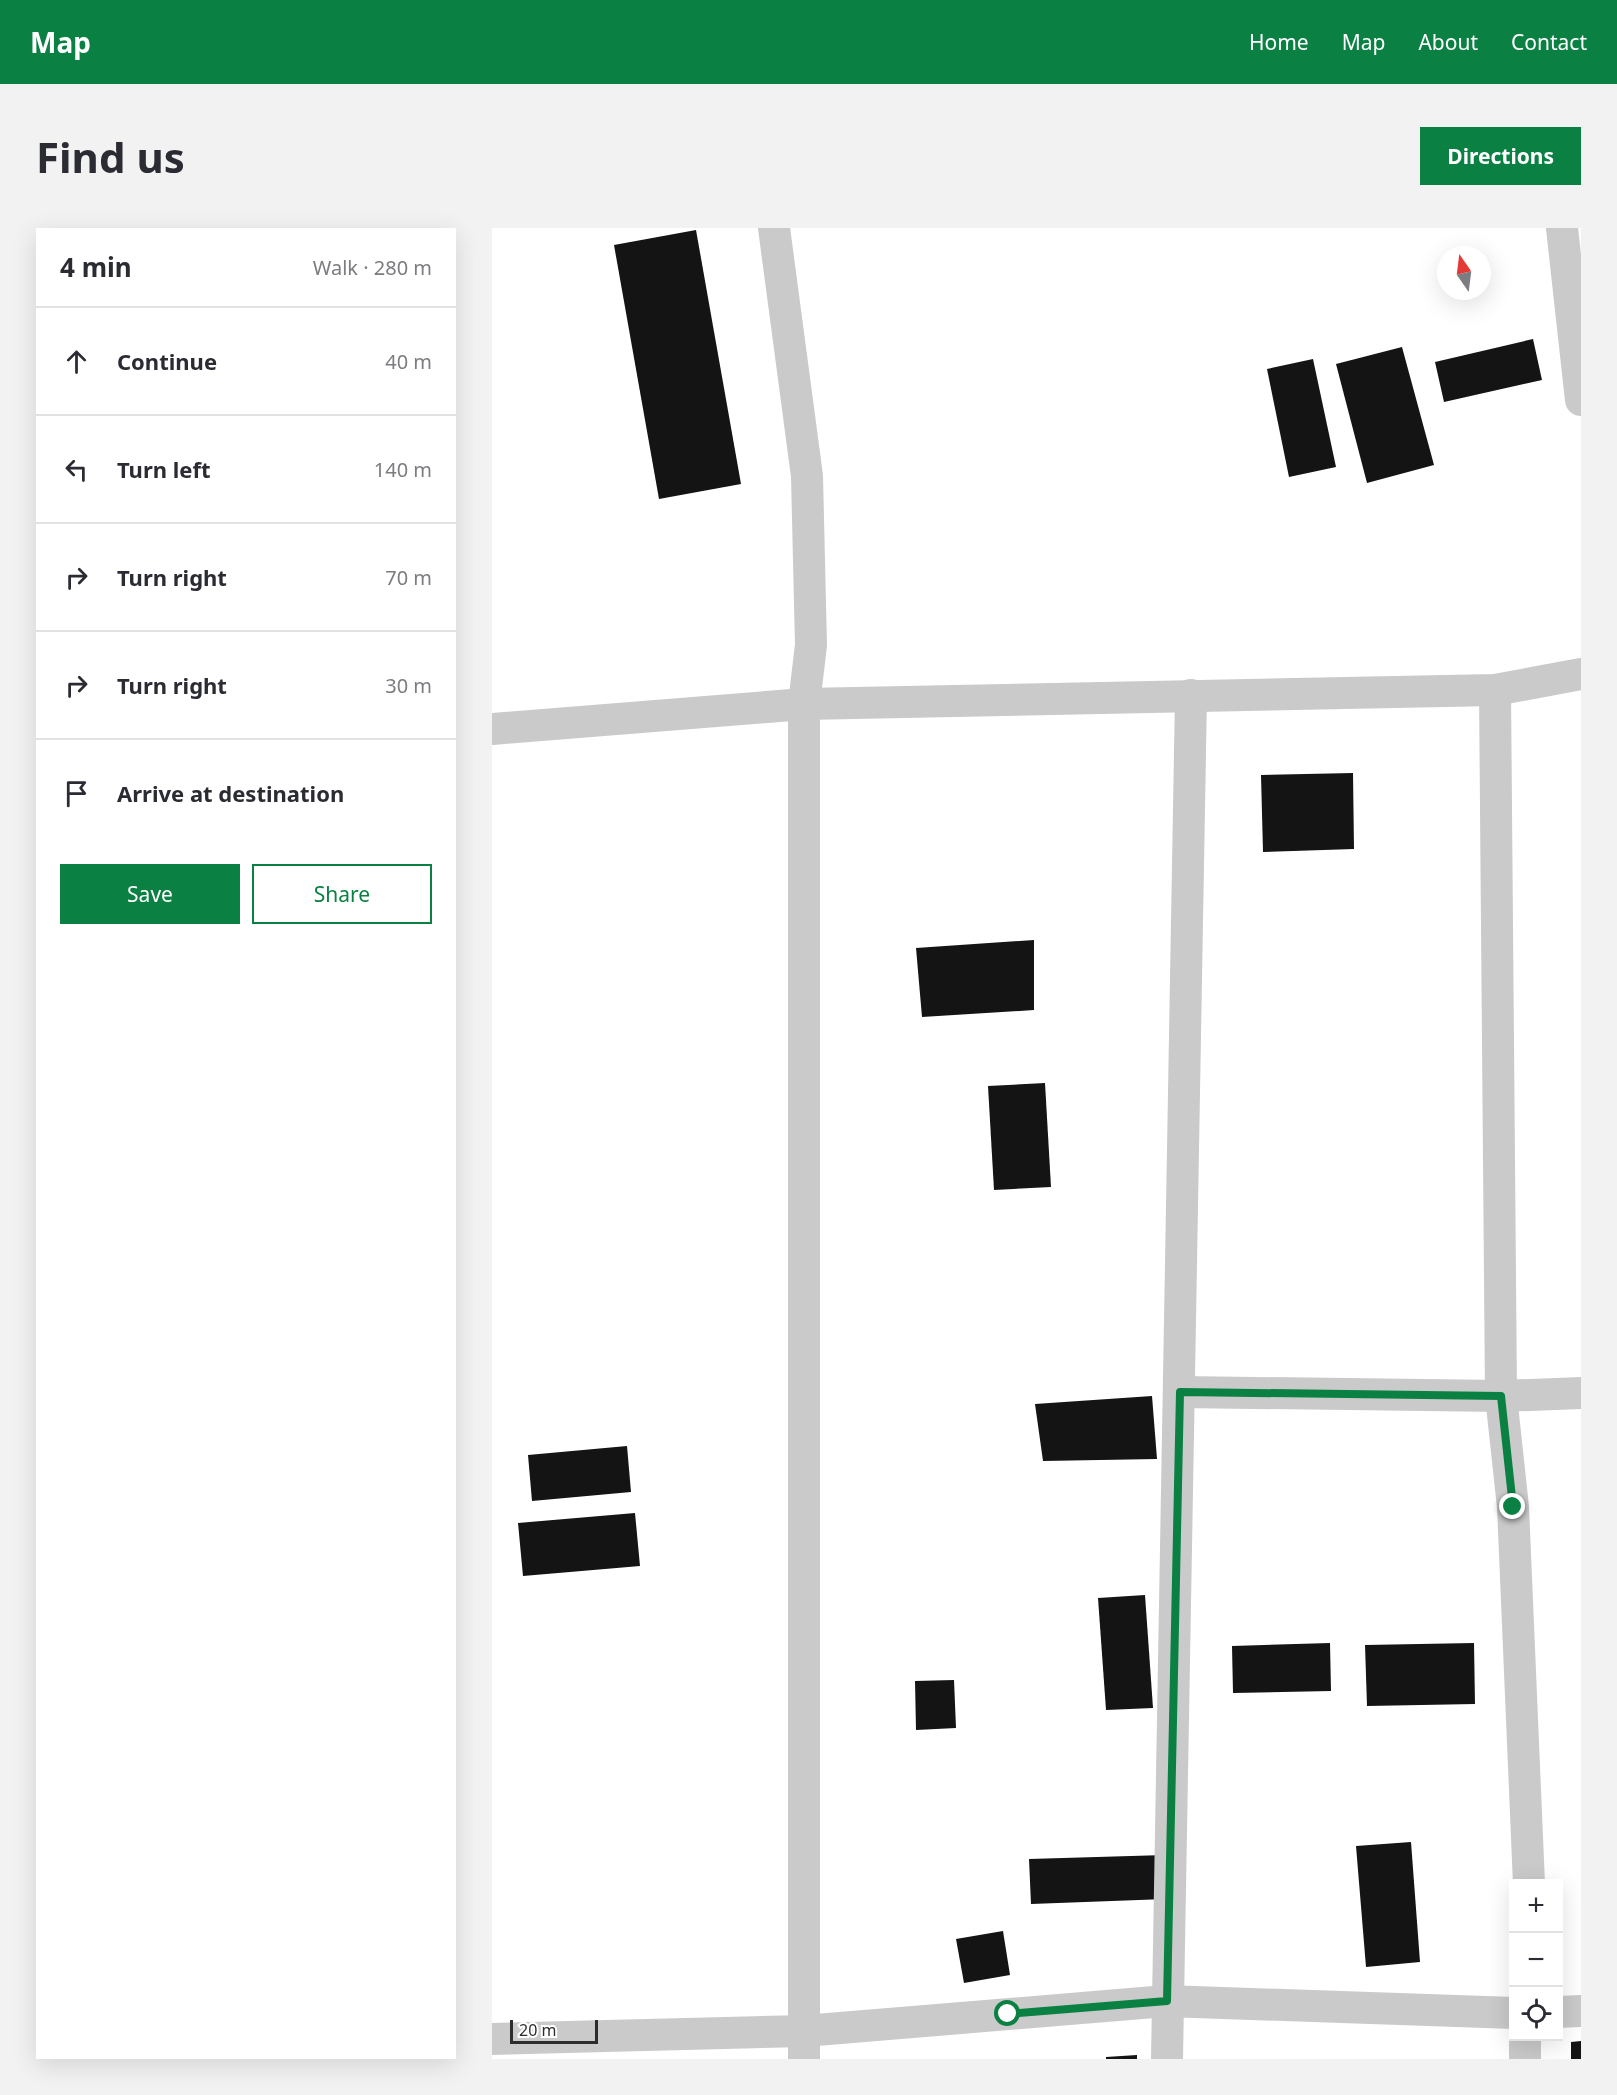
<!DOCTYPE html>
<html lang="en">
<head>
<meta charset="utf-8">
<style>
  body { margin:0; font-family:"Noto Sans",sans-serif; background:#f2f2f3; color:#2b2b33 }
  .controls { position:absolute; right:18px; bottom:18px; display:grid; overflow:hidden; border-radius:0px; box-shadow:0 6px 24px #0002 }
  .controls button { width:54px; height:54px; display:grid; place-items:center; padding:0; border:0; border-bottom:2px solid #e1e1e2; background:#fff; color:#2b2b33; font:30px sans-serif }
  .compass { position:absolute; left:945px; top:18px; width:54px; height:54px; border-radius:50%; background:#fff; box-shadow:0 6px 24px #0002; rotate:346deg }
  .scale { position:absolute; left:18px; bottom:15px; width:88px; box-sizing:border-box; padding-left:6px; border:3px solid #2d2d2d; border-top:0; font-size:16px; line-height:21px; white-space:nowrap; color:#2d2d2d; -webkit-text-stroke:4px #fff; paint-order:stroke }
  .stop { position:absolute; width:18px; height:18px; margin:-14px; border:4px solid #0b8043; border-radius:50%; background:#fff }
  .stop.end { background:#0b8043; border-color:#fff; box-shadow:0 2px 6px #0008 }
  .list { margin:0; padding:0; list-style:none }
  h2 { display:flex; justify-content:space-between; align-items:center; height:78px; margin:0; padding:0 24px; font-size:26px }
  h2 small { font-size:20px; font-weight:400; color:#7c7c81 }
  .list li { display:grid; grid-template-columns:39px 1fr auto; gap:18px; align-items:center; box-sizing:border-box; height:108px; padding:0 24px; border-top:2px solid #e1e1e2 }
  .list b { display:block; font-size:22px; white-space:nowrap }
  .list em { font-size:20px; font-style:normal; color:#7c7c81 }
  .actions { display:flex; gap:12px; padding:18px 24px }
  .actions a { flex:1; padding:14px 0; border:2px solid #0b8043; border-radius:0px; text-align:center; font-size:21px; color:#0b8043 }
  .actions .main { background:#0b8043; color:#fff }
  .icon { flex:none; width:33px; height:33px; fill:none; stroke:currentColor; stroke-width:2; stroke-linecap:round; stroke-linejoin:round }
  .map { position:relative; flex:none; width:1089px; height:1831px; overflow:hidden; border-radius:0px }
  header { display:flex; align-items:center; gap:36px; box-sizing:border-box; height:84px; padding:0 30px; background:#0b8043; color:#fff }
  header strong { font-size:28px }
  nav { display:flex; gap:33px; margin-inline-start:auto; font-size:21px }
  .intro { display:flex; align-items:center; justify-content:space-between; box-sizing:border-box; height:144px; padding:0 36px }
  h1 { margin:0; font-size:42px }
  .button { padding:15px 27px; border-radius:0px; background:#0b8043; color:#fff; font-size:21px; font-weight:700 }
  main { display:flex; gap:36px; padding:0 36px }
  aside { flex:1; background:#fff; border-radius:0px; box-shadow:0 6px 24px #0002 }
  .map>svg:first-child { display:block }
  .building { fill:#141414 }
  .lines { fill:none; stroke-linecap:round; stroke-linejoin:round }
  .street { stroke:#cacaca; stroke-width:32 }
  .route { stroke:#0b8043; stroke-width:8 }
</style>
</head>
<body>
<header>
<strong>Map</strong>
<nav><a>Home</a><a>Map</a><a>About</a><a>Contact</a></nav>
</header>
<div class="intro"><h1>Find us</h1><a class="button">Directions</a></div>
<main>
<aside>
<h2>4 min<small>Walk · 280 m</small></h2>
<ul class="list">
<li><svg class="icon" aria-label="ahead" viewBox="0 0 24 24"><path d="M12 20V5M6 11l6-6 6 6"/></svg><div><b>Continue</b></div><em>40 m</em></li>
<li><svg class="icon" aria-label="left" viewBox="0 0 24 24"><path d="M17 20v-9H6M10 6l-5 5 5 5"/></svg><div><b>Turn left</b></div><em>140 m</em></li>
<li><svg class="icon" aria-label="right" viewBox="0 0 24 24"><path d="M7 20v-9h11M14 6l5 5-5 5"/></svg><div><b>Turn right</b></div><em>70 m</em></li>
<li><svg class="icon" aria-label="right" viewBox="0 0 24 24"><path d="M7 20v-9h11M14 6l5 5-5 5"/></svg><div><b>Turn right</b></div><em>30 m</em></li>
<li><svg class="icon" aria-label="arrive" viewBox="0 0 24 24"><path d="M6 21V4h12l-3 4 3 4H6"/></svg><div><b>Arrive at destination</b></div></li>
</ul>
<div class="actions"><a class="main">Save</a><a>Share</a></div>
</aside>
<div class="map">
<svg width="1089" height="1831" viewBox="0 0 1089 1831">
  <rect width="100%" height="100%" fill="#fff"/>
  <g class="building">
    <path d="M204 2 249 256 167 271 122 17Z"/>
    <path d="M1041 111 1050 152 952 174 943 134Z"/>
    <path d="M910 119 942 237 875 255 844 136Z"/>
    <path d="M821 131 844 239 797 249 775 141Z"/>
    <path d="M861 545 862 621 771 624 769 547Z"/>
    <path d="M542 712V782L430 789 424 720Z"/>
    <path d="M553 855 559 959 502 962 496 858Z"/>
    <path d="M660 1168 665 1231 551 1233 543 1176Z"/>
    <path d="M135 1218 139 1264 40 1273 36 1227Z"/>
    <path d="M143 1285 148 1338 31 1348 26 1295Z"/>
    <path d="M653 1367 661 1480 614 1482 606 1370Z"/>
    <path d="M838 1415 839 1463 741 1465 740 1418Z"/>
    <path d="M982 1415 983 1476 875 1478 873 1417Z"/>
    <path d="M462 1452 464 1500 424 1502 423 1453Z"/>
    <path d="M919 1614 928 1734 874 1739 864 1618Z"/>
    <path d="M673 1627 674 1671 539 1676 537 1631Z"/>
    <path d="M511 1703 518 1747 472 1755 464 1711Z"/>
    <path d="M1089 1813V1831H1079V1814Z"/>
    <path d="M645 1827V1831H614V1829Z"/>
  </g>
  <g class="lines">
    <g class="street">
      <path d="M282 0 315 248 319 417 312 476V1831"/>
      <path d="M1070 0 1089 172"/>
      <path d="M1003 462 1009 1168 1021 1279 1037 1656"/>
      <path d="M0 501 312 476 1003 462 1089 446"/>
      <path d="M688 1164 1009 1168 1089 1165"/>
      <path d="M1066 1784 1089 1783"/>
      <path d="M1033 1808V1831"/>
      <path d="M0 1811 312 1803 674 1773 1022 1785"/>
      <path d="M675 1831 699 467"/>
    </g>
  </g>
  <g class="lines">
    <path class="route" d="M516 1786 675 1773 688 1164 1009 1168 1021 1279"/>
  </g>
</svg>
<div class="controls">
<button>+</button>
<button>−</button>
<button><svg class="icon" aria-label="locate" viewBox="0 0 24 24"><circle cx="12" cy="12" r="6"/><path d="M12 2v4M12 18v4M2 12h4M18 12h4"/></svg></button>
</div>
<svg class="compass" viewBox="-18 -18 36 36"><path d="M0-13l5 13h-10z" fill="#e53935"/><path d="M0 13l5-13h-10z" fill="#7c7c81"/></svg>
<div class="scale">20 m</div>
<div class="stop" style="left:516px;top:1786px"></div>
<div class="stop end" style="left:1021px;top:1279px"></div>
</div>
</main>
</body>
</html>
